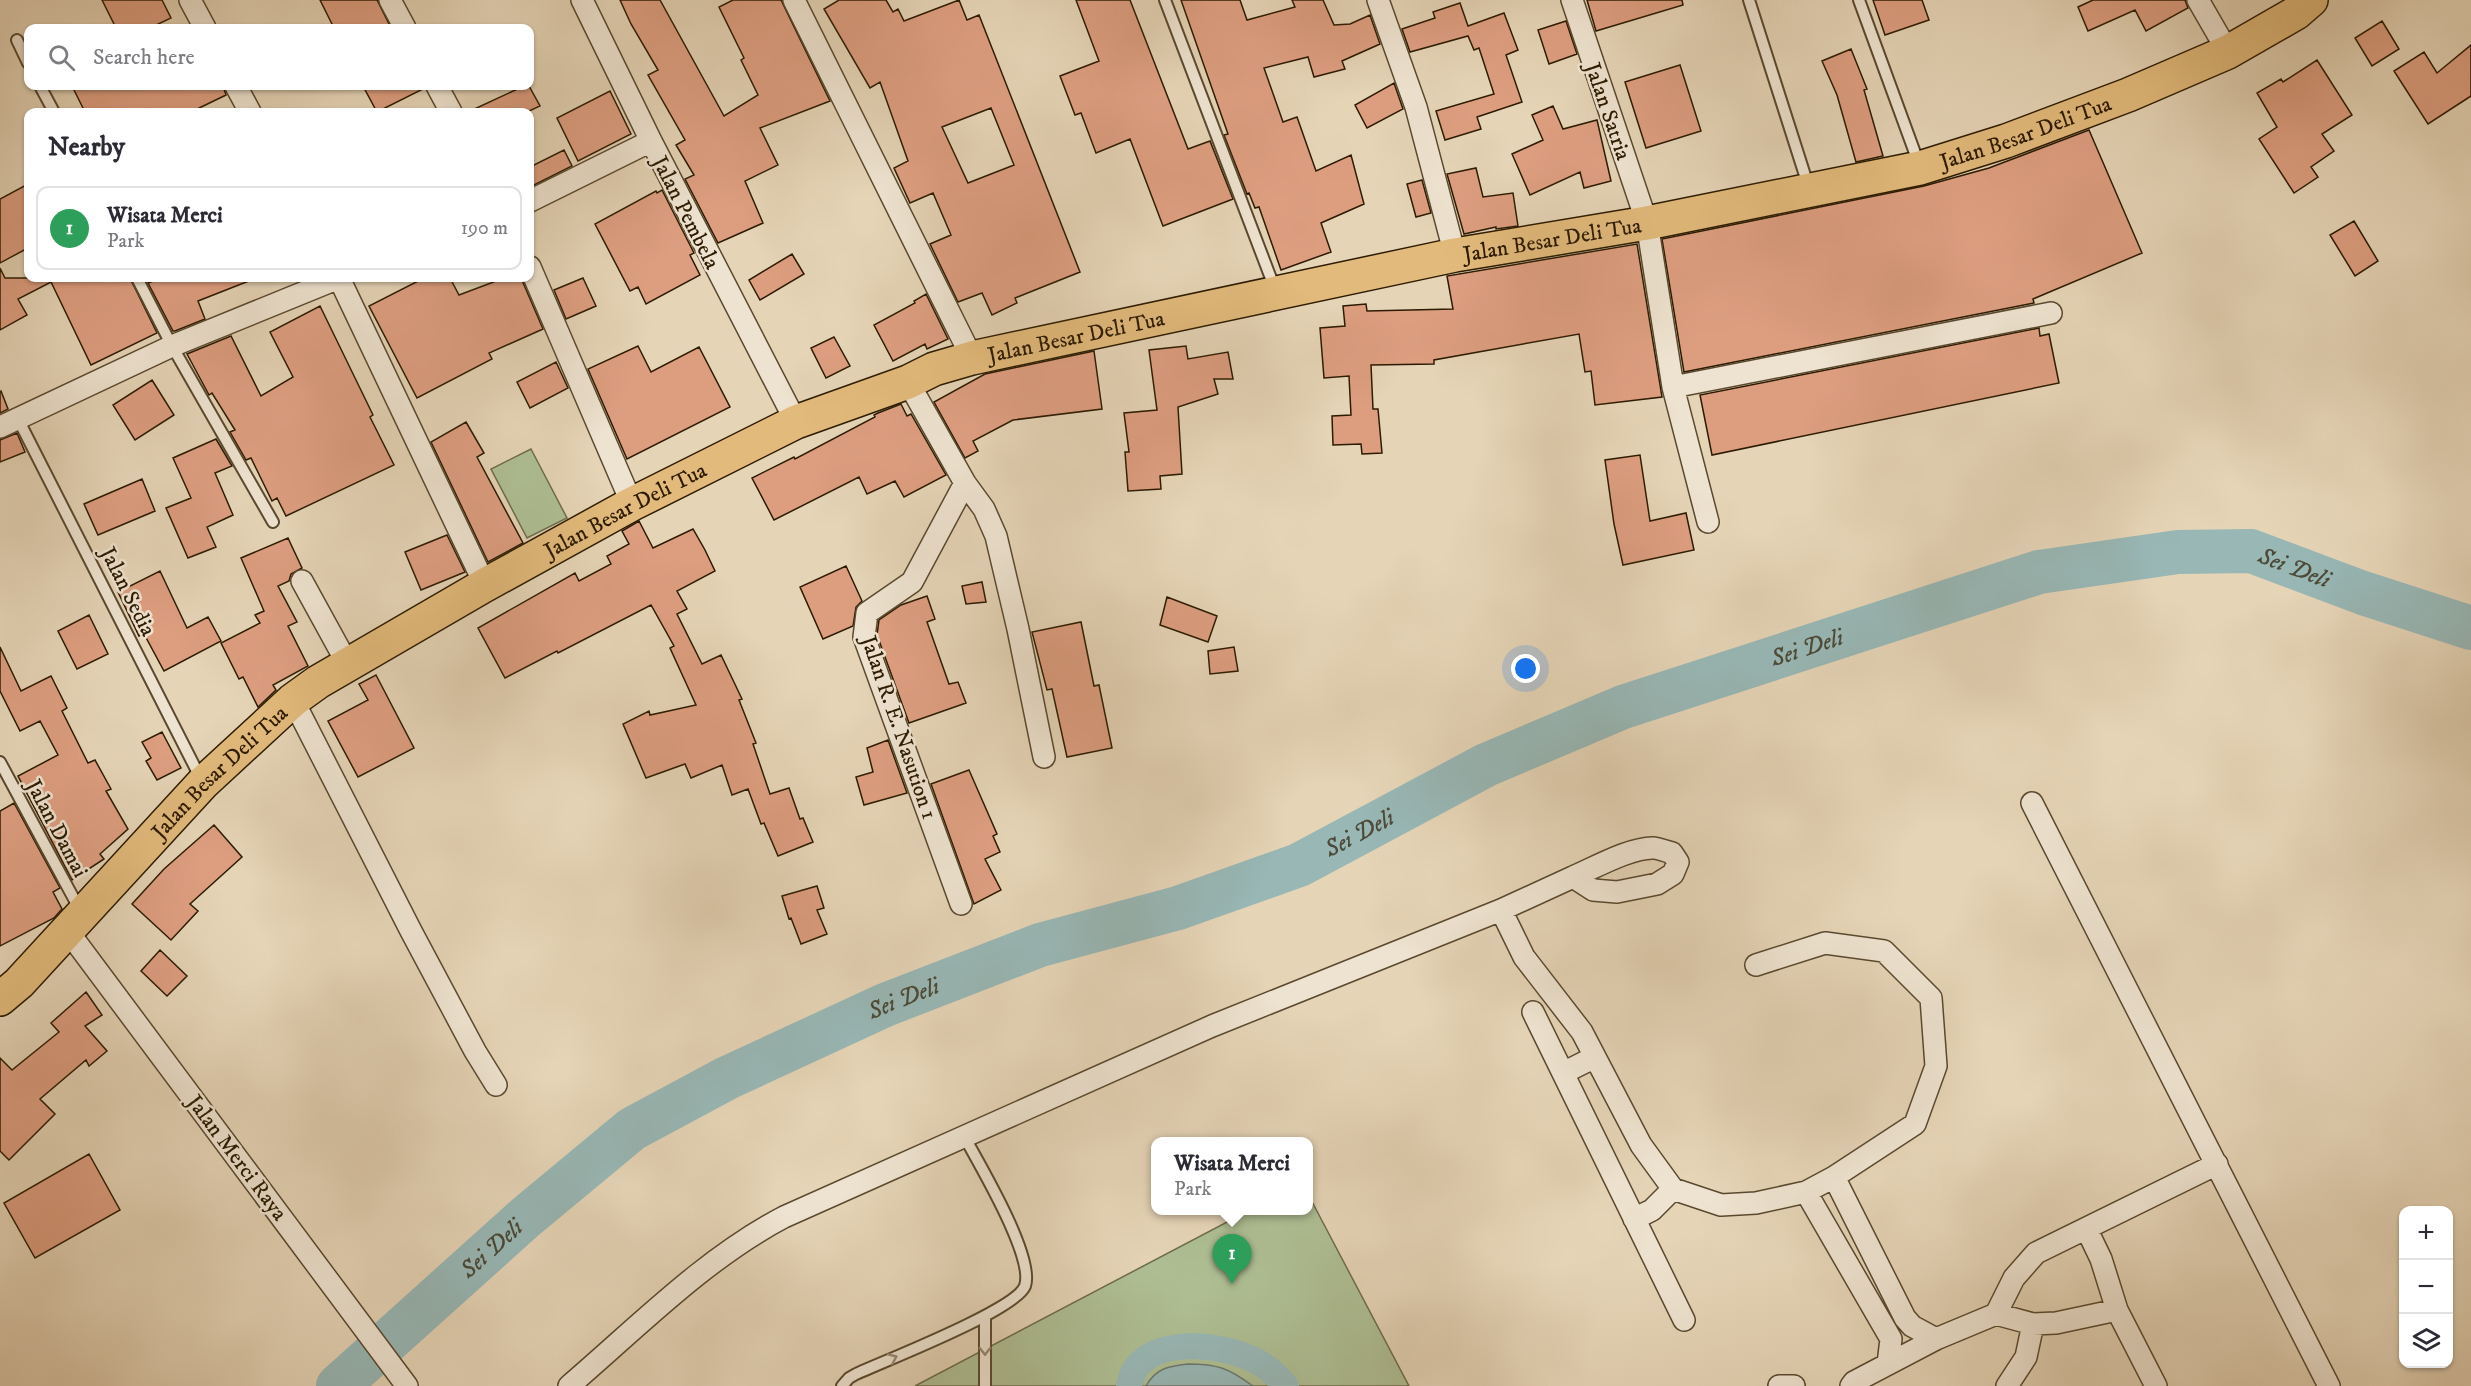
<!DOCTYPE html>
<html lang="en">
<head>
<meta charset="utf-8">
<style>
	:root { --surface:#fff; --page:#f7f7f7; --text:#2b2b33; --muted:#7c7c81; --line:#e1e1e2; --accent:#d93025 }
	body { margin:0; font-family:"IM FELL DW Pica",serif; background:var(--page); color:var(--text) }
	.controls { position:absolute; right:18px; bottom:18px; display:grid; overflow:hidden; border-radius:12px; box-shadow:0 2px 4px #0004 }
	.controls button { width:54px; height:54px; display:grid; place-items:center; padding:0; border:0; border-bottom:2px solid var(--line); background:var(--surface); color:var(--text); font:30px sans-serif }
	.you { position:absolute; left:1526px; top:669px; width:21px; height:21px; margin:-15px; border:4px solid #fff; border-radius:50%; background:#1a73e8; box-shadow:0 0 0 9px #1a73e833 }
	.badge { display:grid; place-items:center; width:39px; height:39px; border-radius:50%; background:var(--accent); color:#fff; font-size:20px; font-weight:700 }
	.pin { position:absolute; translate:-50% -50px; filter:drop-shadow(0 2px 3px #0008) }
	.pin::after { content:''; position:absolute; top:32px; width:21px; height:18px; background:inherit; clip-path:polygon(0 0,100% 0,50% 100%) }
	.popup { position:absolute; left:1151px; top:1137px; width:162px; height:78px; box-sizing:border-box; display:grid; place-content:center; border-radius:12px; background:var(--surface); filter:drop-shadow(0 2px 4px #0005); font-size:20px; white-space:nowrap; color:var(--muted) }
	.popup b { font-size:22px; color:var(--text) }
	.popup::after { content:''; position:absolute; left:50%; top:100%; margin-left:-12px; border:12px solid transparent; border-top-color:var(--surface) }
	.list { margin:0; padding:0; list-style:none }
	h2 { display:flex; justify-content:space-between; align-items:center; height:78px; margin:0; padding:0 24px; font-size:26px }
	h2 small { font-size:20px; font-weight:400; color:var(--muted) }
	.list li { display:grid; grid-template-columns:39px 1fr auto; gap:18px; align-items:center; box-sizing:border-box; height:84px; margin:0 12px 12px; padding:0 12px; border:2px solid var(--line); border-radius:12px }
	.list b { display:block; font-size:22px; white-space:nowrap }
	.list p { margin:0; font-size:20px; white-space:nowrap; color:var(--muted) }
	.list em { font-size:20px; font-style:normal; color:var(--muted) }
	.icon { flex:none; width:33px; height:33px; fill:none; stroke:currentColor; stroke-width:2; stroke-linecap:round; stroke-linejoin:round }
	.map { position:relative; flex:none; width:2471px; height:1386px; overflow:hidden }
	.search { position:absolute; background:var(--surface); box-shadow:0 2px 4px #0004; left:24px; top:24px; width:510px; height:66px; display:flex; align-items:center; gap:15px; box-sizing:border-box; padding:0 21px; border-radius:12px; color:var(--muted); font-size:22px }
	.panel { position:absolute; background:var(--surface); box-shadow:0 2px 4px #0004; left:24px; top:108px; width:510px; height:174px; border-radius:12px }
	.map>svg:first-child { display:block }
</style>
</head>
<body>
<div class="map">
<svg width="2471" height="1386" viewBox="0 0 2471 1386">
	<rect width="100%" height="100%" fill="#e5d4b6"/>
	<filter id="stains"><feTurbulence type="fractalNoise" baseFrequency=".00333" numOctaves="4"/><feColorMatrix values="0 0 0 0 .2 0 0 0 0 .09 0 0 0 0 .02 0 0 0 .5 -.17"/></filter>
	<radialGradient id="worn" r=".72"><stop offset=".6" stop-color="#630" stop-opacity="0"/><stop offset="1" stop-color="#630" stop-opacity=".3"/></radialGradient>
	<path fill="#aebe93" stroke="#6d6c4a" stroke-width="1.5" d="M 531,449 L 567,518 L 527,538 L 491,469 Z
		M 1309,1196 L 1409,1386 L 915,1386 L 1248,1211 L 1308,1210 Z"/>
	<path fill="#98b7b5" stroke="#6d796d" stroke-width="1.5" d="M 1188,1364 C 1218,1364 1228,1368 1253,1386 L 1146,1386 C 1156,1368 1169,1366 1188,1364 Z"/>
	<g fill="none" stroke-linecap="round" stroke-linejoin="round">
		<path stroke="#98b7b5" stroke-width="26" d="M 1129,1386 C 1137,1333 1223,1342 1258,1362 C 1269,1368 1278,1377 1286,1386"/>
		<path stroke="#98b7b5" stroke-width="44" id="s1" d="M 338,1386 L 526,1217 L 632,1129 L 727,1078 L 885,1005 L 1040,945 L 1178,908 L 1299,865 L 1486,765 L 1623,707 L 2039,572 L 2178,552 L 2251,551 L 2363,593 L 2471,628"/>
	</g>
	<path fill="#dd9e80" stroke="#2c1b02" stroke-width="1.5" fill-rule="evenodd" d="M 102,0 L 162,0 L 171,18 L 150,28 L 116,28 Z
		M 320,0 L 377,0 L 391,28 L 334,28 Z
		M 620,0 L 660,0 L 724,116 L 758,95 L 741,60 L 744,58 L 719,7 L 733,0 L 781,0 L 830,101 L 760,128 L 778,165 L 745,181 L 763,223 L 718,243 L 685,179 L 694,175 L 676,145 L 685,140 L 648,75 L 658,70 L 631,24 Z
		M 839,0 L 886,0 L 893,12 L 898,9 L 904,21 L 959,0 L 967,20 L 979,15 L 1080,272 L 1015,298 L 1017,303 L 992,315 L 982,293 L 958,302 L 930,244 L 951,235 L 933,193 L 910,203 L 894,168 L 908,161 L 880,82 L 870,88 L 824,9 ZM 991,108 L 1014,165 L 968,183 L 942,127 Z
		M 1076,0 L 1130,0 L 1188,149 L 1210,141 L 1233,199 L 1163,226 L 1130,139 L 1096,153 L 1081,113 L 1075,115 L 1060,76 L 1099,61 Z
		M 1181,0 L 1240,0 L 1247,20 L 1295,7 L 1292,0 L 1323,0 L 1334,25 L 1350,24 L 1370,15 L 1380,44 L 1342,61 L 1345,69 L 1314,77 L 1308,57 L 1264,68 L 1283,122 L 1297,117 L 1316,171 L 1351,155 L 1364,204 L 1321,223 L 1331,252 L 1281,270 L 1259,207 L 1255,208 L 1249,193 L 1247,194 L 1224,135 L 1228,134 Z
		M 1587,0 L 1682,0 L 1683,5 L 1596,31 Z
		M 1873,0 L 1922,0 L 1929,20 L 1885,35 Z
		M 2093,0 L 2185,0 L 2188,8 L 2146,31 L 2135,10 L 2088,31 L 2078,7 Z
		M 1460,3 L 1468,26 L 1504,13 L 1518,50 L 1506,55 L 1522,102 L 1477,117 L 1481,129 L 1445,140 L 1436,111 L 1494,94 L 1479,48 L 1474,50 L 1468,36 L 1410,52 L 1402,29 L 1435,18 L 1433,12 Z
		M 1566,21 L 1577,54 L 1549,64 L 1538,30 Z
		M 2382,21 L 2399,49 L 2372,66 L 2355,38 Z
		M 2471,45 L 2471,96 L 2428,124 L 2394,71 L 2424,52 L 2437,73 Z
		M 1851,49 L 1867,89 L 1864,90 L 1883,156 L 1856,162 L 1837,95 L 1822,61 Z
		M 2317,60 L 2352,115 L 2322,134 L 2334,151 L 2311,167 L 2318,177 L 2294,193 L 2259,139 L 2277,127 L 2257,93 L 2281,79 L 2283,82 Z
		M 1680,65 L 1701,131 L 1646,148 L 1625,82 Z
		M 1394,83 L 1403,109 L 1367,128 L 1355,105 Z
		M 72,86 L 223,86 L 226,95 L 191,112 L 85,112 Z
		M 363,86 L 424,86 L 425,88 L 377,112 Z
		M 524,86 L 529,86 L 540,106 L 527,112 L 468,112 Z
		M 610,91 L 631,134 L 578,161 L 557,118 Z
		M 1553,106 L 1563,129 L 1597,120 L 1611,181 L 1584,188 L 1580,172 L 1530,195 L 1512,154 L 1543,140 L 1532,115 Z
		M 2089,130 L 2142,253 L 2033,299 L 2034,303 L 1684,372 L 1662,239 L 1924,186 L 1989,168 Z
		M 564,150 L 572,166 L 530,187 L 530,167 Z
		M 1476,168 L 1483,197 L 1513,193 L 1518,226 L 1496,229 L 1496,227 L 1464,234 L 1447,174 Z
		M 1422,180 L 1431,213 L 1416,217 L 1407,184 Z
		M 28,184 L 28,248 L 0,263 L 0,199 Z
		M 662,190 L 694,253 L 690,255 L 700,275 L 646,304 L 638,287 L 630,291 L 595,224 L 656,191 L 657,193 Z
		M 2354,221 L 2378,261 L 2355,276 L 2330,235 Z
		M 1637,244 L 1662,397 L 1595,405 L 1591,371 L 1585,372 L 1579,334 L 1434,360 L 1434,364 L 1371,365 L 1373,409 L 1378,409 L 1382,453 L 1362,454 L 1361,444 L 1333,445 L 1332,416 L 1351,415 L 1349,376 L 1324,378 L 1320,328 L 1345,326 L 1343,306 L 1366,304 L 1367,311 L 1453,309 L 1447,276 Z
		M 792,254 L 804,274 L 760,300 L 749,280 Z
		M 0,268 L 5,278 L 130,278 L 157,333 L 91,365 L 51,282 L 18,299 L 27,315 L 0,330 Z
		M 161,278 L 254,278 L 254,279 L 198,301 L 205,319 L 175,331 L 173,331 L 148,283 Z
		M 424,278 L 450,278 L 459,295 L 504,278 L 521,278 L 543,329 L 489,353 L 492,359 L 417,398 L 369,306 Z
		M 583,278 L 596,306 L 566,319 L 554,290 Z
		M 926,294 L 948,339 L 927,349 L 925,344 L 893,361 L 874,325 L 915,303 L 914,301 Z
		M 320,306 L 373,415 L 370,417 L 394,465 L 286,516 L 277,498 L 272,501 L 251,458 L 246,460 L 230,432 L 235,430 L 212,393 L 209,395 L 187,354 L 231,336 L 261,396 L 293,377 L 270,332 Z
		M 2039,328 L 2040,336 L 2049,334 L 2059,383 L 1712,455 L 1700,395 Z
		M 834,337 L 850,366 L 826,378 L 811,348 Z
		M 638,346 L 651,372 L 699,347 L 730,407 L 627,459 L 588,369 Z
		M 1186,346 L 1188,359 L 1228,352 L 1233,379 L 1214,379 L 1218,394 L 1178,407 L 1182,474 L 1160,476 L 1161,489 L 1128,491 L 1125,452 L 1129,452 L 1124,413 L 1157,410 L 1149,350 Z
		M 1094,351 L 1102,409 L 1013,420 L 973,441 L 978,451 L 965,458 L 934,402 L 985,374 Z
		M 556,362 L 568,388 L 530,408 L 517,382 Z
		M 152,380 L 174,415 L 135,440 L 113,405 Z
		M 1,391 L 8,409 L 0,413 L 0,392 Z
		M 901,404 L 907,416 L 911,414 L 946,475 L 904,497 L 895,481 L 867,494 L 859,477 L 774,520 L 752,478 L 794,457 L 795,459 L 875,417 L 874,415 L 878,413 Z
		M 466,422 L 484,453 L 477,457 L 523,543 L 488,562 L 431,442 Z
		M 17,433 L 25,452 L 0,462 L 0,440 Z
		M 216,439 L 232,466 L 215,473 L 233,515 L 207,527 L 216,547 L 188,558 L 166,508 L 191,498 L 173,458 Z
		M 1640,455 L 1650,521 L 1686,513 L 1694,550 L 1623,565 L 1614,524 L 1605,460 Z
		M 142,479 L 155,511 L 98,535 L 84,504 Z
		M 639,521 L 653,548 L 693,529 L 705,550 L 715,571 L 677,591 L 687,609 L 677,614 L 702,664 L 721,655 L 742,699 L 739,700 L 756,743 L 753,744 L 770,794 L 789,788 L 800,819 L 803,818 L 813,842 L 778,856 L 764,823 L 761,824 L 748,789 L 732,795 L 722,765 L 691,778 L 685,764 L 646,778 L 623,724 L 649,711 L 650,715 L 696,705 L 670,648 L 674,646 L 651,605 L 558,653 L 557,651 L 505,678 L 478,628 L 575,573 L 579,581 L 611,564 L 607,556 L 629,544 L 622,531 Z
		M 447,535 L 465,572 L 421,590 L 405,552 Z
		M 288,538 L 302,568 L 291,574 L 289,581 L 278,586 L 297,622 L 288,626 L 308,666 L 273,685 L 276,690 L 258,707 L 243,677 L 239,679 L 221,643 L 260,623 L 255,615 L 264,611 L 241,558 Z
		M 846,566 L 862,601 L 856,607 L 853,626 L 823,639 L 800,587 Z
		M 160,571 L 187,628 L 208,617 L 221,641 L 164,671 L 144,634 L 139,636 L 118,592 Z
		M 982,582 L 986,602 L 966,604 L 962,586 Z
		M 927,596 L 935,619 L 927,622 L 949,684 L 958,682 L 966,703 L 909,723 L 877,635 L 879,620 L 901,605 Z
		M 1167,597 L 1217,616 L 1208,642 L 1160,625 Z
		M 89,615 L 108,654 L 77,669 L 58,631 Z
		M 1081,622 L 1094,686 L 1099,685 L 1112,748 L 1067,757 L 1052,689 L 1047,690 L 1032,632 Z
		M 0,647 L 21,691 L 51,676 L 67,708 L 62,711 L 88,763 L 95,760 L 111,789 L 106,791 L 128,829 L 100,854 L 104,859 L 72,880 L 18,776 L 58,755 L 40,721 L 20,731 L 0,691 Z
		M 1234,647 L 1238,671 L 1210,674 L 1208,651 Z
		M 376,675 L 414,748 L 358,777 L 328,721 L 368,700 L 359,684 Z
		M 162,732 L 181,768 L 157,780 L 146,761 L 151,758 L 142,742 Z
		M 888,740 L 907,793 L 864,805 L 856,777 L 873,772 L 867,748 Z
		M 969,770 L 997,834 L 993,836 L 1000,852 L 985,859 L 1001,890 L 974,904 L 931,784 Z
		M 14,803 L 60,888 L 53,892 L 62,909 L 54,918 L 0,946 L 0,811 Z
		M 214,825 L 242,857 L 190,904 L 198,911 L 171,940 L 132,904 L 164,869 Z
		M 817,886 L 824,908 L 817,910 L 827,934 L 801,944 L 791,918 L 789,919 L 782,896 Z
		M 160,950 L 187,976 L 167,996 L 141,971 Z
		M 86,992 L 102,1015 L 85,1026 L 107,1051 L 89,1066 L 86,1060 L 40,1099 L 55,1114 L 9,1160 L 0,1151 L 0,1058 L 12,1070 L 59,1032 L 51,1023 Z
		M 89,1154 L 120,1210 L 35,1258 L 4,1203 Z"/>
	<g fill="none" stroke-linecap="round" stroke-linejoin="round">
		<g stroke="#5a492f" stroke-width="14">
			<path id="lane" d="M 1165,0 L 1275,289
				M 1749,0 L 1809,188
				M 1859,0 L 1919,164
				M 17,40 L 28,63
				M 40,86 L 54,112
				M 137,278 L 172,346 L 273,522
				M 18,419 L 201,779
				M 0,762 L 80,910
				M 985,1316 L 985,1386
				M 842,1386 L 849,1378 L 856,1374 C 884,1361 1016,1310 1025,1286 C 1035,1257 979,1164 964,1136"/>
		</g>
		<g stroke="#5a492f" stroke-width="24">
			<path id="street" d="M 190,0 L 205,28
				M 390,0 L 405,28
				M 582,0 L 651,141 L 796,422
				M 794,0 L 972,358
				M 1378,0 L 1416,107 L 1455,255
				M 1572,0 L 1647,223 L 1673,387 L 1708,522
				M 2198,0 L 2228,52
				M 236,86 L 250,112
				M 437,86 L 451,112
				M 530,201 L 651,141
				M 530,267 L 632,504
				M 339,278 L 485,585
				M 908,382 L 965,483 L 984,509 L 996,536 L 1018,629 L 1044,757
				M 1673,387 L 2051,313
				M 0,427 L 172,346 L 339,278
				M 302,581 L 347,663
				M 293,700 L 411,931 L 475,1051 L 496,1085
				M 2032,803 L 2329,1386
				M 961,904 L 864,637 L 867,613 L 912,582 L 965,483
				M 1501,910 L 1524,957 L 1582,1032 L 1641,1145 L 1673,1189 L 1721,1205 L 1756,1203 L 1806,1192 L 1834,1177 L 1915,1124 L 1936,1066 L 1931,998 L 1884,951 L 1825,943 L 1756,965
				M 67,930 L 407,1386
				M 1533,1012 L 1684,1320
				M 1563,1073 L 1595,1057
				M 1834,1177 L 1905,1318 L 1912,1326 L 1936,1339
				M 1806,1192 L 1891,1339 L 1888,1364
				M 1634,1219 L 1652,1210 L 1673,1189
				M 2087,1230 L 2101,1259 L 2117,1310 L 2156,1386
				M 1996,1314 L 2014,1278 L 2036,1253 L 2217,1164
				M 569,1386 C 638,1327 704,1259 784,1217 L 1212,1026 L 1501,910 L 1573,877 C 1594,868 1631,847 1654,848 C 1660,849 1666,851 1672,853 L 1678,862 L 1673,874 L 1657,884 L 1617,892 L 1593,890 L 1573,877
				M 1779,1386 L 1794,1386
				M 1851,1386 L 1854,1382 L 1936,1339 L 1996,1314 L 2033,1324 L 2056,1323 L 2117,1310
				M 2007,1386 L 2026,1357 L 2033,1324"/>
		</g>
		<g stroke="#2c1b02" stroke-width="36">
			<g id="primary">
				<path id="s2" d="M 0,999 L 19,983 L 203,783 L 293,700 L 318,682 L 485,585 L 632,504 L 796,422 L 908,382 L 934,369 L 972,358 L 1455,255 L 1647,223 L 1920,168 L 2006,141 L 2128,95 L 2228,52 L 2296,13 L 2311,0"/>
			</g>
		</g>
		<use href="#lane" stroke="#eee3d0" stroke-width="10"/>
		<use href="#street" stroke="#eee3d0" stroke-width="21"/>
		<use href="#primary" stroke="#e2ba7b" stroke-width="33"/>
	</g>
	<defs><path id="oneway-chevron" d="M-2-3.5L2.5 0L-2 3.5" fill="none" stroke-width="1.6" stroke-linecap="round" stroke-linejoin="round" transform="scale(1.5)"/></defs>
	<g stroke="#978973">
		<use href="#oneway-chevron" transform="translate(985 1351) rotate(90)"/>
		<use href="#oneway-chevron" transform="translate(893 1358) rotate(-24)"/>
	</g>
	<g text-anchor="middle" stroke-width="5" stroke-linejoin="round" paint-order="stroke">
		<g font-size="22" fill="#2c1b02" stroke="#eee3d0">
			<text transform="translate(1609 111) rotate(71)" y="8">Jalan Satria</text>
			<text dy="8" stroke="none"><textPath href="#s2" startOffset="2260">Jalan Besar Deli Tua</textPath></text>
			<text transform="translate(687 212) rotate(63)" y="8">Jalan Pembela</text>
			<text dy="8" stroke="none"><textPath href="#s2" startOffset="1774">Jalan Besar Deli Tua</textPath></text>
			<text dy="8" stroke="none"><textPath href="#s2" startOffset="1288">Jalan Besar Deli Tua</textPath></text>
			<text dy="8" stroke="none"><textPath href="#s2" startOffset="802">Jalan Besar Deli Tua</textPath></text>
			<text transform="translate(129 591) rotate(63)" y="8">Jalan Sedia</text>
			<text transform="translate(900 727) rotate(71)" y="8">Jalan R. E. Nasution 1</text>
			<text dy="8" stroke="none"><textPath href="#s2" startOffset="316">Jalan Besar Deli Tua</textPath></text>
			<text transform="translate(58 828) rotate(62)" y="8">Jalan Damai</text>
			<text transform="translate(238 1157) rotate(53)" y="8">Jalan Merci Raya</text>
		</g>
		<g font-size="24" font-style="italic" fill="#4c4a38" stroke="#eee3d0">
			<text dy="8" stroke="none"><textPath href="#s1" startOffset="2168">Sei Deli</textPath></text>
			<text dy="8" stroke="none"><textPath href="#s1" startOffset="1664">Sei Deli</textPath></text>
			<text dy="8" stroke="none"><textPath href="#s1" startOffset="1178">Sei Deli</textPath></text>
			<text dy="8" stroke="none"><textPath href="#s1" startOffset="692">Sei Deli</textPath></text>
			<text dy="8" stroke="none"><textPath href="#s1" startOffset="206">Sei Deli</textPath></text>
		</g>
	</g>
	<rect width="100%" height="100%" filter="url(#stains)"/>
	<rect width="100%" height="100%" fill="url(#worn)"/>
</svg>
<div class="controls">
<button>+</button>
<button>−</button>
<button><svg class="icon" aria-label="layers" viewBox="0 0 24 24"><path d="M12 4l9 5-9 5-9-5zM3 14l9 5 9-5"/></svg></button>
</div>
<div class="you"></div>
<div class="pin badge" style="left:1232px;top:1284px;background:#2e9e5b">1</div>
<div class="popup"><b>Wisata Merci</b>Park</div>
<div class="search"><svg class="icon" aria-label="search" viewBox="0 0 24 24"><circle cx="10" cy="10" r="6"/><path d="M15 15l6 6"/></svg>Search here</div>
<section class="panel">
<h2>Nearby<small></small></h2>
<ul class="list">
<li><span class="badge" style="background:#2e9e5b">1</span><div><b>Wisata Merci</b><p>Park</p></div><em>190 m</em></li>
</ul>
</section>
</div>
</body>
</html>
